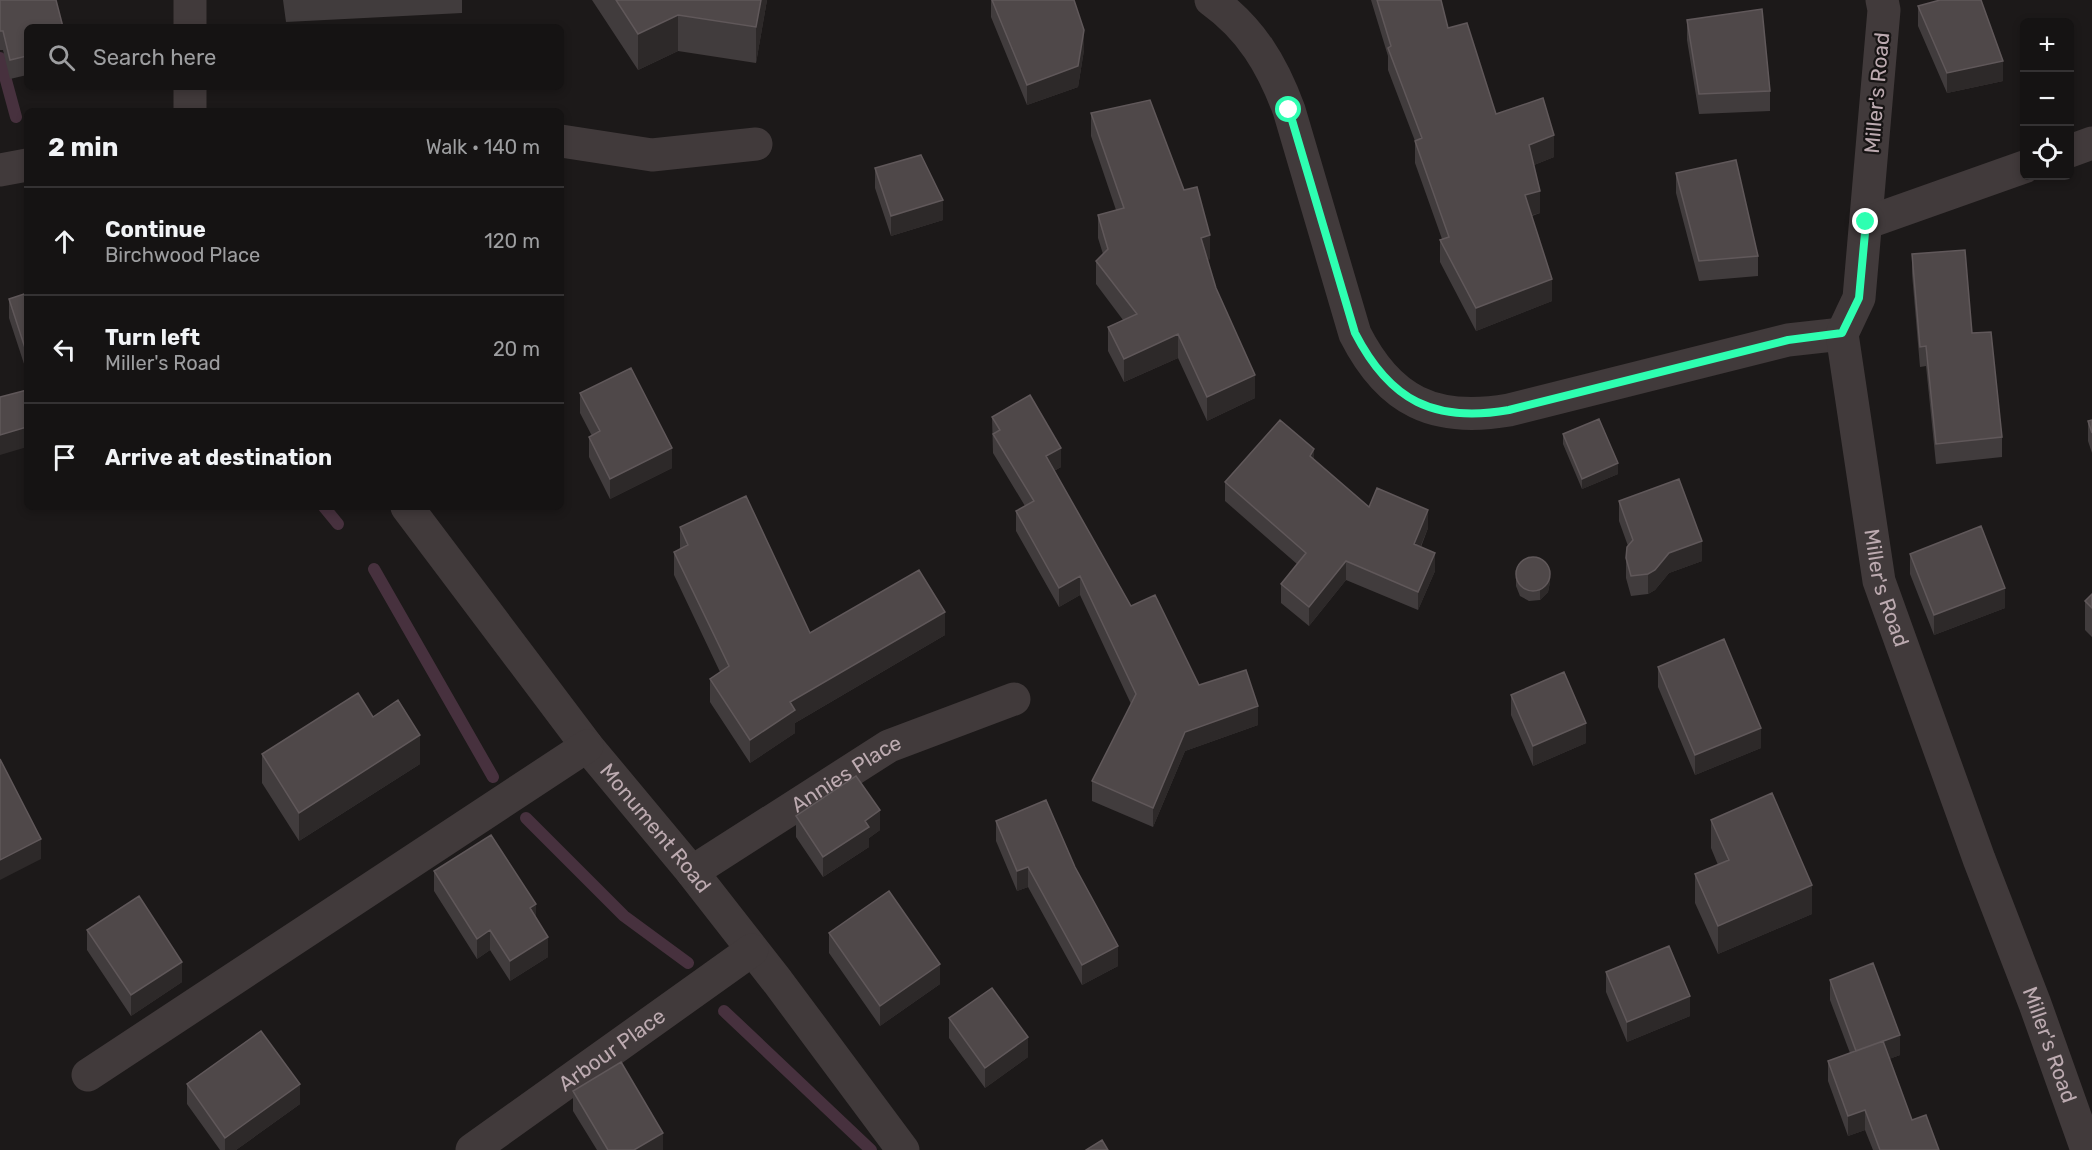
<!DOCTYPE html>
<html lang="en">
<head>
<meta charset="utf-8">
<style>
	:root { --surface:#151313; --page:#1e1c1c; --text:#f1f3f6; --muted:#9d9ea0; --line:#343233 }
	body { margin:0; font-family:Rubik,sans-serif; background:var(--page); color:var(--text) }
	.controls { position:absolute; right:18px; top:18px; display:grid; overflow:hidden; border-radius:9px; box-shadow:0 3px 9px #0003 }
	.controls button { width:54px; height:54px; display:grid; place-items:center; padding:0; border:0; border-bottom:2px solid var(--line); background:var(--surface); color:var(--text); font:30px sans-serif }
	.stop { position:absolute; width:18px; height:18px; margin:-14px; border:4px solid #2effb1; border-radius:50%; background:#fff }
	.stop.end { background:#2effb1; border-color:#fff; box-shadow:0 2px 6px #0008 }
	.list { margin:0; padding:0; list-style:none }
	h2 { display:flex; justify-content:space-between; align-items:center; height:78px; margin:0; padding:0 24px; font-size:26px }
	h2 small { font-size:20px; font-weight:400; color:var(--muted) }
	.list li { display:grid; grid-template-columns:39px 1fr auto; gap:18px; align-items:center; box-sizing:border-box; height:108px; padding:0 24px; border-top:2px solid var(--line) }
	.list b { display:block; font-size:22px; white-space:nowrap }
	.list p { margin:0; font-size:20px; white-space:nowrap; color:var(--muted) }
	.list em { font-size:20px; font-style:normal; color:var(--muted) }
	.icon { flex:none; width:33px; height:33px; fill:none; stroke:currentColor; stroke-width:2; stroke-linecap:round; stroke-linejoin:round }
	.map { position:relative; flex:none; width:2092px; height:1150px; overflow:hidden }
	.search { position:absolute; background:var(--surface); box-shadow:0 3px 9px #0003; left:24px; top:24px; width:540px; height:66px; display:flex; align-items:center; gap:15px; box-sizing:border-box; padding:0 21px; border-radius:9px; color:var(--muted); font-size:22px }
	.panel { position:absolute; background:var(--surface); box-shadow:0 3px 9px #0003; left:24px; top:108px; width:540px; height:402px; border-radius:9px }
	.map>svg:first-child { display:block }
</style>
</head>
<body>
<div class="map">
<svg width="2092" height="1150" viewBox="0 0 2092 1150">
	<rect width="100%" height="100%" fill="#1c1919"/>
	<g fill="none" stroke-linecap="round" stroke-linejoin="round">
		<path stroke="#47313e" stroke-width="12" d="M 0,58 L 16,117
			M 324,507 L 338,524
			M 374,569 L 493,777
			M 526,818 L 624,916 L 688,963
			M 724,1011 L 871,1150"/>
		<g stroke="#413a3b" stroke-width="33">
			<path d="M 190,0 L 190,27"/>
			<path d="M 1211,0 C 1251,29 1272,64 1289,110 L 1355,334 C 1389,401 1434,423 1509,410 L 1788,340 L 1842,334"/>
			<path id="s1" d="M 1882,0 L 1884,10 L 1859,298 L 1842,334 L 1879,581 L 1979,859 L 2035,1004 L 2087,1150"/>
			<path d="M 190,87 L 190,111"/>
			<path d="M 561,141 L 652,155 L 756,144"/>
			<path d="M 2070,151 L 2092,143"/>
			<path d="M 0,170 L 27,165"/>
			<path d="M 1866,223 L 2024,167"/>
			<path id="s2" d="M 407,507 L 587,746 L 692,872 L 778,982 L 903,1150"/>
			<path id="s3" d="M 692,872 L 889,746 L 1014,699"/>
			<path d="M 88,1075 L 587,746"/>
			<path id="s4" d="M 472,1150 L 752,950"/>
		</g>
	</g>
	<path fill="#413c3d" d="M 0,0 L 27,27 L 27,75 L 10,79 L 3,50 L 0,50 Z
		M 283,0 L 462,0 L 462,13 L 286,22 Z
		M 592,0 L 767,0 L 756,63 L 678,51 L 638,70 Z
		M 991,0 L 1074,0 L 1084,50 L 1078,87 L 1027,105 L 991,17 Z
		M 1371,0 L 1441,0 L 1448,28 L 1496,114 L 1554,157 L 1534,165 L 1540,213 L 1532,216 L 1552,301 L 1476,331 L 1440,262 L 1440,240 L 1442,239 L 1415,163 L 1415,141 L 1388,70 L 1388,56 Z
		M 1918,6 L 2003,81 L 1947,93 L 1918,26 Z
		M 1687,20 L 1770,91 L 1770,111 L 1699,114 L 1687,40 Z
		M 1091,113 L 1210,259 L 1207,260 L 1216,288 L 1255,398 L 1207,421 L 1178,358 L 1124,382 L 1108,351 L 1108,327 L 1123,320 L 1096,284 L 1096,261 L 1103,254 L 1098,238 L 1098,215 L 1116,210 L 1091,136 Z
		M 875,168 L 943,220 L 891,236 L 875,188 Z
		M 1676,173 L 1758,256 L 1758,276 L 1699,281 L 1676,193 Z
		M 1912,254 L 1972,333 L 2002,437 L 2002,457 L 1936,464 L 1926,366 L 1920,367 L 1912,274 Z
		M 27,293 L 27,373 L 9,318 L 9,299 Z
		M 580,393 L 672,468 L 610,499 L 589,457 L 589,437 L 592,436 L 580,413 Z
		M 992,417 L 1061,467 L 1054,471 L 1131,606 L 1199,685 L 1258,725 L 1185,751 L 1153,827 L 1092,801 L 1092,781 L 1131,704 L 1080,595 L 1059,607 L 1016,531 L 1016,511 L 1025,506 L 993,453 Z
		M 2092,420 L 2092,453 L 2088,441 L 2088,421 Z
		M 1563,434 L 1618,474 L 1582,489 L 1563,444 Z
		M 1314,460 L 1369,507 L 1428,528 L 1421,547 L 1435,571 L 1418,610 L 1346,580 L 1309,626 L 1281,603 L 1281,584 L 1297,564 L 1225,501 L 1225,482 Z
		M 1619,501 L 1702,561 L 1669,573 L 1655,590 L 1648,594 L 1631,596 L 1626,578 L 1626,558 L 1628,546 L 1619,521 Z
		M 680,527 L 810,633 L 945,635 L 795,723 L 795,733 L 750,763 L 710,702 L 710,679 L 720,672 L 674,575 L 674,552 L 680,549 Z
		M 1910,554 L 2005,608 L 1934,635 L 1910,574 Z
		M 1516,575 L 1550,582 L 1548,592 L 1540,600 L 1529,601 L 1520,596 L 1516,586 Z
		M 2092,594 L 2092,637 L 2085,630 L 2085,601 Z
		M 1658,667 L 1761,748 L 1695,775 L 1658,687 Z
		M 1511,695 L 1586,743 L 1533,766 L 1511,715 Z
		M 373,717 L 420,764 L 299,841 L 262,783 L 262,754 Z
		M 796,816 L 880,830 L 869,838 L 869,847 L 823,877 L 796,837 Z
		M 1711,820 L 1812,914 L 1718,954 L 1695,903 L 1695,874 L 1718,865 L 1711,848 Z
		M 996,821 L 1118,966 L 1082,985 L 1028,887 L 1017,891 L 996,841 Z
		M 434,871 L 536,918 L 548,957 L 510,981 L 490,950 L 477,959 L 434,891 Z
		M 87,930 L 182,982 L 131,1016 L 87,950 Z
		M 829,933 L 940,984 L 880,1026 L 829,953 Z
		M 1606,972 L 1690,1016 L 1627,1042 L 1606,992 Z
		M 1830,980 L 1900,1055 L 1889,1059 L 1912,1120 L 1939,1150 L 1873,1150 L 1865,1130 L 1848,1136 L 1828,1081 L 1828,1061 L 1850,1053 L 1830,1000 Z
		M 949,1018 L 1028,1057 L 985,1088 L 949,1038 Z
		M 187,1084 L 300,1104 L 236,1150 L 220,1150 L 187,1104 Z
		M 573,1091 L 663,1150 L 597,1150 L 573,1111 Z"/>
	<path fill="#2d2929" d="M 761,0 L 767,0 L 756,63 L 756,27 Z
		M 678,15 L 678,51 L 638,70 L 638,34 Z
		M 1084,30 L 1084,50 L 1078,87 L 1027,105 L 1027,85 Z
		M 2003,61 L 2003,81 L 1947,93 L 1947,73 Z
		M 1554,135 L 1554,157 L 1529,167 L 1529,145 Z
		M 1540,191 L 1540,213 L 1525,217 L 1525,195 Z
		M 943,200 L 943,220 L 891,236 L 891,216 Z
		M 1210,235 L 1210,259 L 1201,261 L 1201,238 Z
		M 1552,279 L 1552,301 L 1476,331 L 1476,308 Z
		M 1178,334 L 1178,358 L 1124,382 L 1124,359 Z
		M 1255,375 L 1255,398 L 1207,421 L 1207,397 Z
		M 27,427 L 27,447 L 0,455 L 0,435 Z
		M 672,448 L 672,468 L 610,499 L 610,479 Z
		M 1061,448 L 1061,467 L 1046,475 L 1046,456 Z
		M 1314,449 L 1314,468 L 1310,456 Z
		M 1618,463 L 1618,474 L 1582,489 L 1582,479 Z
		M 1428,510 L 1428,528 L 1414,562 L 1414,544 Z
		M 1702,541 L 1702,561 L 1669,573 L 1655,590 L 1648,594 L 1648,574 L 1669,553 Z
		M 1435,553 L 1435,571 L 1418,610 L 1418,592 Z
		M 1346,561 L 1346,580 L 1309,626 L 1309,607 Z
		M 1550,572 L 1550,582 L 1548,592 L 1540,600 L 1540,589 Z
		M 1080,576 L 1080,595 L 1059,607 L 1059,588 Z
		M 2005,588 L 2005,608 L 1934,635 L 1934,615 Z
		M 945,612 L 945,635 L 795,723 L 795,733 L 750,763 L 750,740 L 790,702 Z
		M 1258,706 L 1258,725 L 1185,751 L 1153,827 L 1153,808 L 1185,732 Z
		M 1586,723 L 1586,743 L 1533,766 L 1533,746 Z
		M 1761,728 L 1761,748 L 1695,775 L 1695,755 Z
		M 420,735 L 420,764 L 299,841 L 299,813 Z
		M 880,810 L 880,830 L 869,838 L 869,847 L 823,877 L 823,857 L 865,821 Z
		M 41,839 L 41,859 L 0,880 L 0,860 Z
		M 1028,867 L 1028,887 L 1017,891 L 1017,871 Z
		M 1812,885 L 1812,914 L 1718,954 L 1718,926 Z
		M 536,904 L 536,924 L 530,908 Z
		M 490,930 L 490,950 L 477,959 L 477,939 Z
		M 548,937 L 548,957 L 510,981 L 510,961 Z
		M 1118,946 L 1118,966 L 1082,985 L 1082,965 Z
		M 182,962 L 182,982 L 131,1016 L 131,995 Z
		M 940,964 L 940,984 L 880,1026 L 880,1006 Z
		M 1690,996 L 1690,1016 L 1627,1042 L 1627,1022 Z
		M 1900,1035 L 1900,1055 L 1856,1071 L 1856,1051 Z
		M 1028,1037 L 1028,1057 L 985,1088 L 985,1068 Z
		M 300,1084 L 300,1104 L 236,1150 L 225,1150 L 225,1138 Z
		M 1865,1110 L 1865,1130 L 1848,1136 L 1848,1116 Z
		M 663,1133 L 663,1150 L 634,1150 Z"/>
	<path fill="#4f4849" stroke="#60585a" stroke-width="1.5" d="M 0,0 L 56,0 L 63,27 L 27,27 L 27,56 L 10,60 L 3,31 L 0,31 Z
		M 616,0 L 761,0 L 756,27 L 678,15 L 638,34 Z
		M 992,0 L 1074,0 L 1084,30 L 1078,66 L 1027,85 Z
		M 1377,0 L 1441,0 L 1448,28 L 1467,23 L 1496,114 L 1543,98 L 1554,135 L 1529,145 L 1540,191 L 1525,195 L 1552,279 L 1476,308 L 1440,240 L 1449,237 L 1415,141 L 1422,138 L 1388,48 L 1391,46 Z
		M 1940,0 L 1981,0 L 2003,61 L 1947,73 L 1918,6 Z
		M 1762,9 L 1770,91 L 1699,94 L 1687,20 Z
		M 1150,100 L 1184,190 L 1197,187 L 1210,235 L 1201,238 L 1216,288 L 1255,375 L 1207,397 L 1178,334 L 1124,359 L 1108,327 L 1137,314 L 1096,261 L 1108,249 L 1098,215 L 1124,208 L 1091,113 Z
		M 921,155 L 943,200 L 891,216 L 875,168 Z
		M 1736,160 L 1758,256 L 1699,261 L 1676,173 Z
		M 1965,250 L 1972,333 L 1991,332 L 2002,437 L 1936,444 L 1926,346 L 1920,347 L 1912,254 Z
		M 27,293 L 27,354 L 9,299 Z
		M 631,368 L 672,448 L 610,479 L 589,437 L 600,431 L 580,393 Z
		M 27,390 L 27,427 L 0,435 L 0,397 Z
		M 1030,395 L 1061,448 L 1046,456 L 1131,606 L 1155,595 L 1199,685 L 1246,670 L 1258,706 L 1185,732 L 1153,808 L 1092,781 L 1136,694 L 1080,576 L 1059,588 L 1016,511 L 1034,501 L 993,434 L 1000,430 L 992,417 Z
		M 1599,419 L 1618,463 L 1582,479 L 1563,434 Z
		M 1280,420 L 1314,449 L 1310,456 L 1369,507 L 1377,488 L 1428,510 L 1414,544 L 1435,553 L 1418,592 L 1346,561 L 1309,607 L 1281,584 L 1306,553 L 1225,482 Z
		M 2092,420 L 2092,433 L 2088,421 Z
		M 1679,479 L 1702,541 L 1669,553 L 1655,570 L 1648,574 L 1631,576 L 1626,558 L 1627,547 L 1633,540 L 1619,501 Z
		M 746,496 L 810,633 L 919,570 L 945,612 L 790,702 L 795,710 L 750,740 L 710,679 L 729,666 L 674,552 L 688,545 L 680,527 Z
		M 1981,526 L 2005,588 L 1934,615 L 1910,554 Z
		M1516 574a17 17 0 1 1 34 0a17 17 0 1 1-34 0Z
		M 2092,594 L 2092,608 L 2085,601 Z
		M 1724,639 L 1761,728 L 1695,755 L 1658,667 Z
		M 1564,672 L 1586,723 L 1533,746 L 1511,695 Z
		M 358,693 L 373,717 L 398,700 L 420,735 L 299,813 L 262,754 Z
		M 0,759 L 41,839 L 0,860 Z
		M 856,776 L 880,810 L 865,821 L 869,827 L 823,857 L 796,816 Z
		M 1772,793 L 1812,885 L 1718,926 L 1695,874 L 1729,860 L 1711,820 Z
		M 1046,800 L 1075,867 L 1118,946 L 1082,965 L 1028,867 L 1017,871 L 996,821 Z
		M 491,835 L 536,904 L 530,908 L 548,937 L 510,961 L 490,930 L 477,939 L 434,871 Z
		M 889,891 L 940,964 L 880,1006 L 829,933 Z
		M 139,896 L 182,962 L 131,995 L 87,930 Z
		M 1669,946 L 1690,996 L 1627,1022 L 1606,972 Z
		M 1873,963 L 1900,1035 L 1856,1051 L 1830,980 Z
		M 992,988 L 1028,1037 L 985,1068 L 949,1018 Z
		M 261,1031 L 300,1084 L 225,1138 L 187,1084 Z
		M 1883,1041 L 1912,1120 L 1926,1115 L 1939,1150 L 1880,1150 L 1865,1110 L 1848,1116 L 1828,1061 Z
		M 621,1062 L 663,1133 L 634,1150 L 608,1150 L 573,1091 Z
		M 1102,1140 L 1108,1150 L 1086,1150 Z"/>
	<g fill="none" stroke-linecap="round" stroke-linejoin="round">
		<path stroke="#2effb1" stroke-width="8" d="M 1289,110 L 1355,333 C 1390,401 1434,423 1509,410 L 1788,340 L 1842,333 L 1859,298 L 1866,222"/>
	</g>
	<g text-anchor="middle" stroke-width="4.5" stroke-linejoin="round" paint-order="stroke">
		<g font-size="21" fill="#bdabb1" stroke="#171414">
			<text transform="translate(1877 93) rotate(-85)" y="7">Miller's Road</text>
			<text dy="7" stroke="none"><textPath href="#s1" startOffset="597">Miller's Road</textPath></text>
			<text dy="7" stroke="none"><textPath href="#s3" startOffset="183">Annies Place</textPath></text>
			<text dy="7" stroke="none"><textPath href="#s2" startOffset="406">Monument Road</textPath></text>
			<text dy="7" stroke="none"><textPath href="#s1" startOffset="1083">Miller's Road</textPath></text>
			<text dy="7" stroke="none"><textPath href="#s4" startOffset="172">Arbour Place</textPath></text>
		</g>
	</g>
</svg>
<div class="controls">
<button>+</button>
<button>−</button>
<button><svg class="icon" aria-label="locate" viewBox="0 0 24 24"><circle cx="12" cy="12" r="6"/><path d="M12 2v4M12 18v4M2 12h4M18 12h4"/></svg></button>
</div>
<div class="stop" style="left:1289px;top:110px"></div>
<div class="stop end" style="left:1866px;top:222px"></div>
<div class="search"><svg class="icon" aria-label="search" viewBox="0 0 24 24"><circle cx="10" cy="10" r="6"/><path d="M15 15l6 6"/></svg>Search here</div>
<section class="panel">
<h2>2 min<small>Walk · 140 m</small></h2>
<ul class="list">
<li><svg class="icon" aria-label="ahead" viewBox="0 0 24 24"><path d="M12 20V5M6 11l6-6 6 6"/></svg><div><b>Continue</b><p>Birchwood Place</p></div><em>120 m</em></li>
<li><svg class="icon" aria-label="left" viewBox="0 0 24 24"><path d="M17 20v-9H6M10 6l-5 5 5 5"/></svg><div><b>Turn left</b><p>Miller's Road</p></div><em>20 m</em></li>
<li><svg class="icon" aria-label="arrive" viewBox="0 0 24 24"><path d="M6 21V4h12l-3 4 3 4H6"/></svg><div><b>Arrive at destination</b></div></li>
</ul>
</section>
</div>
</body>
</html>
